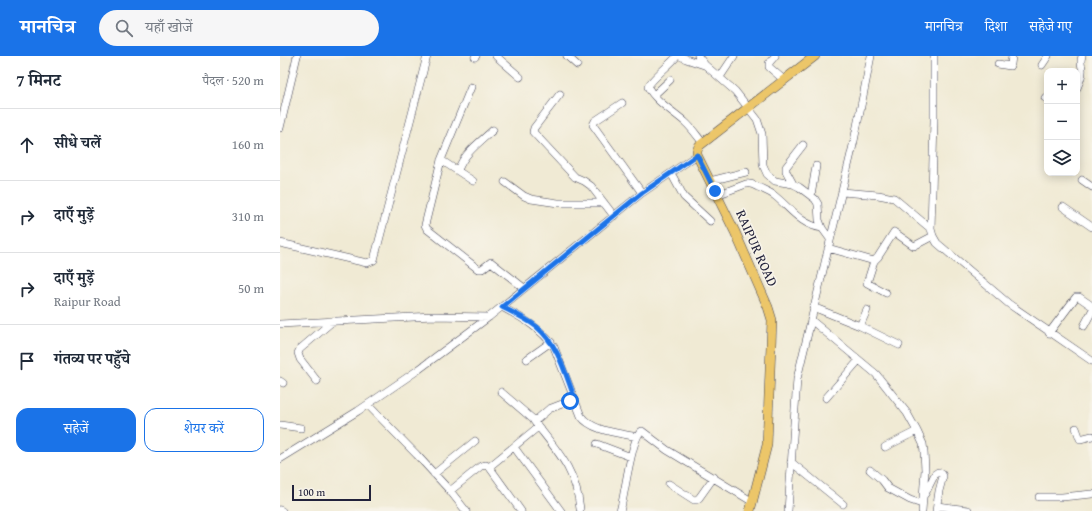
<!DOCTYPE html>
<html lang="hi">
<head>
<meta charset="utf-8">
<style>
	:root { --surface:#fff; --page:#f6f6f7; --text:#1f2937; --muted:#747a83; --line:#e0e1e3; --accent:#1a73e8 }
	body { margin:0; font-family:"Gentium Book Plus","Noto Serif Devanagari",serif; background:var(--page); color:var(--text) }
	.controls { position:absolute; right:12px; top:12px; display:grid; overflow:hidden; border-radius:8px; box-shadow:0 2px 10px #0003 }
	.controls button { width:36px; height:36px; display:grid; place-items:center; padding:0; border:0; border-bottom:1px solid var(--line); background:var(--surface); color:var(--text); font:20px sans-serif }
	.scale { position:absolute; left:12px; bottom:10px; width:79px; box-sizing:border-box; padding-left:4px; border:2px solid #22223b; border-top:0; font-size:11px; line-height:14px; white-space:nowrap; color:#22223b; -webkit-text-stroke:3px #f7f3e8; paint-order:stroke }
	.stop { position:absolute; width:12px; height:12px; margin:-9px; border:3px solid #1a73e8; border-radius:50%; background:#fff }
	.stop.end { background:#1a73e8; border-color:#fff; box-shadow:0 1px 4px #0008 }
	.list { margin:0; padding:0; list-style:none }
	h2 { display:flex; justify-content:space-between; align-items:center; height:52px; margin:0; padding:0 16px; font-size:17px }
	h2 small { font-size:13px; font-weight:400; color:var(--muted) }
	.list li { display:grid; grid-template-columns:26px 1fr auto; gap:12px; align-items:center; box-sizing:border-box; height:72px; padding:0 16px; border-top:1px solid var(--line) }
	.list b { display:block; font-size:15px; white-space:nowrap }
	.list p { margin:0; font-size:13px; white-space:nowrap; color:var(--muted) }
	.list em { font-size:13px; font-style:normal; color:var(--muted) }
	.actions { display:flex; gap:8px; padding:12px 16px }
	.actions a { flex:1; padding:9px 0; border:1px solid var(--accent); border-radius:12px; text-align:center; font-size:14px; color:var(--accent) }
	.actions .main { background:var(--accent); color:#fff }
	.icon { flex:none; width:22px; height:22px; fill:none; stroke:currentColor; stroke-width:2; stroke-linecap:round; stroke-linejoin:round }
	.map { position:relative; flex:none; width:812px; height:455px; overflow:hidden }
	header { display:flex; align-items:center; gap:24px; box-sizing:border-box; height:56px; padding:0 20px; background:var(--accent); color:#fff }
	header strong { font-size:19px }
	nav { display:flex; gap:22px; margin-inline-start:auto; font-size:14px }
	.search { width:280px; height:36px; background:var(--page); display:flex; align-items:center; gap:10px; box-sizing:border-box; padding:0 14px; border-radius:22px; color:var(--muted); font-size:15px }
	main { display:flex }
	aside { flex:1; background:var(--surface) }
	.map>svg:first-child { display:block }
</style>
</head>
<body>
<header>
<strong>मानचित्र</strong>
<div class="search"><svg class="icon" aria-label="search" viewBox="0 0 24 24"><circle cx="10" cy="10" r="6"/><path d="M15 15l6 6"/></svg>यहाँ खोजें</div>
<nav><a>मानचित्र</a><a>दिशा</a><a>सहेजे गए</a></nav>
</header>
<main>
<aside>
<h2>7 मिनट<small>पैदल · 520 m</small></h2>
<ul class="list">
<li><svg class="icon" aria-label="ahead" viewBox="0 0 24 24"><path d="M12 20V5M6 11l6-6 6 6"/></svg><div><b>सीधे चलें</b></div><em>160 m</em></li>
<li><svg class="icon" aria-label="right" viewBox="0 0 24 24"><path d="M7 20v-9h11M14 6l5 5-5 5"/></svg><div><b>दाएँ मुड़ें</b></div><em>310 m</em></li>
<li><svg class="icon" aria-label="right" viewBox="0 0 24 24"><path d="M7 20v-9h11M14 6l5 5-5 5"/></svg><div><b>दाएँ मुड़ें</b><p>Raipur Road</p></div><em>50 m</em></li>
<li><svg class="icon" aria-label="arrive" viewBox="0 0 24 24"><path d="M6 21V4h12l-3 4 3 4H6"/></svg><div><b>गंतव्य पर पहुँचे</b></div></li>
</ul>
<div class="actions"><a class="main">सहेजें</a><a>शेयर करें</a></div>
</aside>
<div class="map">
<svg width="812" height="455" viewBox="0 0 812 455">
	<rect width="100%" height="100%" fill="#f7f3e8"/>
	<filter id="ink" filterUnits="userSpaceOnUse"><feTurbulence type="fractalNoise" baseFrequency=".025" numOctaves="2"/><feDisplacementMap in="SourceGraphic" scale="8" xChannelSelector="R" yChannelSelector="G"/><feConvolveMatrix kernelMatrix="1 2 1 2 8 2 1 2 1" color-interpolation-filters="sRGB"/></filter>
	<filter id="wash" filterUnits="userSpaceOnUse"><feTurbulence type="fractalNoise" baseFrequency=".012" numOctaves="4" result="noise"/><feDisplacementMap in="SourceGraphic" scale="16" xChannelSelector="R" yChannelSelector="G"/><feGaussianBlur stdDeviation="0.9" result="paint"/><feColorMatrix in="noise" values="0 0 0 0 0 0 0 0 0 0 0 0 0 0 0 0 0 1.4 0 .05"/><feComposite in="paint" operator="in"/></filter>
	<g filter="url(#wash)">
		<rect width="100%" height="100%" fill="#f0ead4"/>
	</g>
	<g filter="url(#ink)">
		<g fill="none" stroke-linecap="round" stroke-linejoin="round">
			<g stroke="#414052" stroke-width="8">
				<path id="minor" d="M 216,0 L 240,21
					M 287,0 L 297,9
					M 397,0 C 390,9 370,24 368,31 C 375,45 394,56 405,66 C 412,72 417,80 423,87
					M 400,0 L 406,3 L 424,9
					M 418,0 L 425,9 L 455,35 L 477,63 L 482,78 L 483,109 L 487,118 L 495,125 L 513,128 L 519,131 L 535,143 L 538,148 L 539,164 L 542,172 L 550,183
					M 495,0 L 489,7 L 489,11 L 504,24
					M 654,0 L 654,65 L 651,173 L 653,180 L 657,187 L 729,248 L 812,305
					M 195,1 L 196,0
					M 718,8 L 730,10 L 731,8 L 732,0
					M 762,9 L 768,0
					M 440,21 L 454,0
					M 191,31 L 161,104 L 145,169 L 147,173 L 198,213 L 202,213 L 211,206 L 244,232
					M 797,32 C 799,27 802,21 802,16 C 803,9 799,9 802,0
					M 280,38 L 254,72 L 253,76 L 295,121 L 304,125 L 311,130 L 334,160
					M 374,39 L 390,24
					M 765,42 L 767,43
					M 342,47 L 315,65 L 313,69 L 362,137
					M 0,72 L 17,0
					M 161,104 L 193,125
					M 178,114 C 185,96 199,87 213,74
					M 391,117 L 404,141 L 430,165
					M 802,124 L 812,131
					M 430,125 L 466,116
					M 225,126 L 244,140 L 251,143 L 278,147 L 324,147
					M 513,128 L 506,115 L 506,111 L 523,89
					M 562,136 L 598,139 L 614,142 L 651,173
					M 437,139 L 466,128 C 471,127 474,129 478,131 C 484,134 490,136 495,140 C 510,152 521,169 542,172
					M 531,140 L 536,110
					M 783,151 L 812,171
					M 0,187 L 87,207 L 94,204 L 147,0
					M 548,192 L 594,205 L 598,201 L 614,176 L 634,190 L 653,180
					M 594,205 L 587,227 L 606,237
					M 222,251 C 242,262 261,272 274,291 L 301,360 C 311,375 340,377 357,381
					M 533,251 L 580,270 L 619,289
					M 531,264 L 596,318 L 627,357 L 637,375 L 643,388 L 644,396 L 645,414 L 642,455
					M 0,268 L 153,260 L 209,261
					M 580,270 L 587,254
					M 804,270 L 812,255
					M 769,277 L 796,241 L 799,241 L 812,250
					M 247,303 L 271,286
					M 0,325 L 3,327
					M 37,325 L 20,303 L 18,297 L 20,293 L 53,265
					M 221,336 L 255,365 L 269,353 L 295,343
					M 546,342 L 579,304
					M 88,349 L 137,399 L 171,436 L 186,455
					M 254,365 C 277,395 296,413 300,453
					M 0,369 L 21,372
					M 796,372 L 800,383 L 812,380
					M 317,388 L 351,401
					M 234,391 L 281,455
					M 605,391 L 637,375
					M 0,403 L 78,355 L 138,314 L 209,261 L 362,137 L 417,99
					M 511,406 L 563,448
					M 209,411 L 258,371
					M 590,414 L 602,424 L 608,432 L 630,444 L 642,448
					M 154,418 L 195,385
					M 389,428 L 414,444 L 416,444 L 419,442 L 434,421
					M 170,435 L 201,410 L 206,409 L 210,412 L 241,455
					M 645,438 L 655,418 L 658,416 L 662,418 L 663,420 L 659,435 L 656,455
					M 759,441 L 782,441 L 812,438
					M 657,450 L 688,454
					M 0,454 L 2,455
					M 340,455 C 345,440 351,380 362,375 L 387,394 L 473,446
					M 508,455 L 517,323 L 574,85 L 591,0"/>
			</g>
			<g stroke="#414052" stroke-width="10">
				<path id="major" d="M 470,455 L 487,389 L 492,264 L 488,251 L 455,176 L 417,99 L 417,95 L 419,90 L 535,0"/>
			</g>
			<use href="#minor" stroke="#fff" stroke-width="7"/>
			<use href="#major" stroke="#ecc669" stroke-width="9"/>
		</g>
	</g>
	<g fill="none" stroke-linecap="round" stroke-linejoin="round" filter="url(#ink)">
		<path stroke="#1a73e8" stroke-width="5" d="M 290,345 L 295,343 C 285,317 279,290 257,271 C 247,263 234,257 222,251 L 362,137 L 417,99 L 435,135"/>
	</g>
	<g text-anchor="middle" stroke-width="3.5" stroke-linejoin="round" paint-order="stroke">
		<g font-size="14" fill="#22223b" stroke="#f7f3e8">
			<text transform="translate(477 192) rotate(66)" y="5">RAIPUR ROAD</text>
		</g>
	</g>
</svg>
<div class="controls">
<button>+</button>
<button>−</button>
<button><svg class="icon" aria-label="layers" viewBox="0 0 24 24"><path d="M12 4l9 5-9 5-9-5zM3 14l9 5 9-5"/></svg></button>
</div>
<div class="scale">100 m</div>
<div class="stop" style="left:290px;top:345px"></div>
<div class="stop end" style="left:435px;top:135px"></div>
</div>
</main>
</body>
</html>
